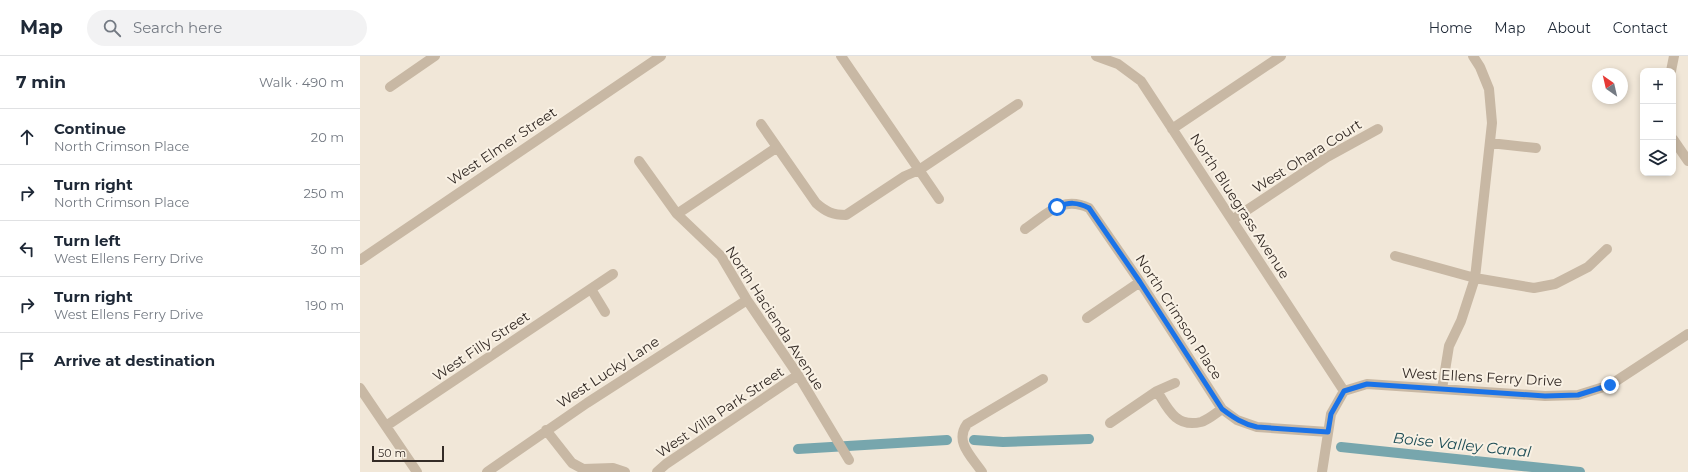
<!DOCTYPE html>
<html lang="en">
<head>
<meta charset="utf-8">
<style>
	:root { --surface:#fff; --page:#f2f2f3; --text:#1f2937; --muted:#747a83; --line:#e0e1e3 }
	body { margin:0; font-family:Montserrat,sans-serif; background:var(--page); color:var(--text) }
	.controls { position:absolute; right:12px; top:12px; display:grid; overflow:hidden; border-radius:8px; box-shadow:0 2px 6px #0003 }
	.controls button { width:36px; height:36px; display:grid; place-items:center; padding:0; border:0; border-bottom:1px solid var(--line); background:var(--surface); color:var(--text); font:20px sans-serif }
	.compass { position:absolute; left:1232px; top:12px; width:36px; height:36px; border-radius:50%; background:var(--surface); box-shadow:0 2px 6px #0003; rotate:326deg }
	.scale { position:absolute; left:12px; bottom:10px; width:72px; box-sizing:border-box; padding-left:4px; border:2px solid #342b26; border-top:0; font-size:11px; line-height:14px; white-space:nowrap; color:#342b26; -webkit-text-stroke:3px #f9f1e4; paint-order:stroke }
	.stop { position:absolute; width:12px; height:12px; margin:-9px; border:3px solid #1a73e8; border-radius:50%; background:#fff }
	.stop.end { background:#1a73e8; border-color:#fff; box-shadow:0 1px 4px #0008 }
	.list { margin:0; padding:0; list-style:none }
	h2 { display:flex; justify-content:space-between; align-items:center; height:52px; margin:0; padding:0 16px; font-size:17px }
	h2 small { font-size:13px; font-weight:400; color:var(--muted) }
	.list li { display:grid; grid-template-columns:26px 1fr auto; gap:12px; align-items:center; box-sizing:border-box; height:56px; padding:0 16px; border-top:1px solid var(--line) }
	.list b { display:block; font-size:15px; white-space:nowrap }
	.list p { margin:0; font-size:13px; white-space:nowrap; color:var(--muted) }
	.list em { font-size:13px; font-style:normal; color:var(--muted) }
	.icon { flex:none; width:22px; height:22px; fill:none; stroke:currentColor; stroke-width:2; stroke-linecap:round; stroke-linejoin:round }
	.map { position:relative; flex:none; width:1328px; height:416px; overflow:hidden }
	header { display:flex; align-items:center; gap:24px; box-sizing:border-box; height:56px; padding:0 20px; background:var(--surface); border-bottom:1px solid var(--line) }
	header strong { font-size:19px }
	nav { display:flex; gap:22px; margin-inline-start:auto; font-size:14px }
	.search { width:280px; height:36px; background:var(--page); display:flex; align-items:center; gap:10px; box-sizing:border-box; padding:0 14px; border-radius:22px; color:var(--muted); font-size:15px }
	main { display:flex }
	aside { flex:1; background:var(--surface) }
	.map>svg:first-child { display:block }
</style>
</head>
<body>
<header>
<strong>Map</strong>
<div class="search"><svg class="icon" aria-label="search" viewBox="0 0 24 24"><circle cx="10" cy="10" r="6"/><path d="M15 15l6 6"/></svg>Search here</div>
<nav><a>Home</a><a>Map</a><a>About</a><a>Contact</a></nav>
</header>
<main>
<aside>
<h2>7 min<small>Walk · 490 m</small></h2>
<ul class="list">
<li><svg class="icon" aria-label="ahead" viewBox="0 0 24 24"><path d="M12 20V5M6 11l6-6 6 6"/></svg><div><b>Continue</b><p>North Crimson Place</p></div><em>20 m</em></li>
<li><svg class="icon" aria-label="right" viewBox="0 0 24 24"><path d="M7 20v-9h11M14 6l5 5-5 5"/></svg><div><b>Turn right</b><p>North Crimson Place</p></div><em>250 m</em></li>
<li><svg class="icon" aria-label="left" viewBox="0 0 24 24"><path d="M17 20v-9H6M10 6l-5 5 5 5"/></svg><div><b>Turn left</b><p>West Ellens Ferry Drive</p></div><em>30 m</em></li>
<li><svg class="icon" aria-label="right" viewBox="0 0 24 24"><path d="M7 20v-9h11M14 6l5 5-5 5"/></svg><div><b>Turn right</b><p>West Ellens Ferry Drive</p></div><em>190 m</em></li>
<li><svg class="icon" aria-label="arrive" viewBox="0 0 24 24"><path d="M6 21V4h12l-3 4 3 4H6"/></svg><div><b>Arrive at destination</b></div></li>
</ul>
</aside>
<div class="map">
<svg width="1328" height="416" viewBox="0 0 1328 416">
	<rect width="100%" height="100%" fill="#f1e7d8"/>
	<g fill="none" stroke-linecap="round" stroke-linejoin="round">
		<path stroke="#77a6ad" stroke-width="10" d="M 614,384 L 643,386 L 729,383
			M 981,391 L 1220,416
			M 438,393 L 587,384"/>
		<path stroke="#c8b8a4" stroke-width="10" d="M 481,0 L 579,143
			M 736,0 L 758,8 L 781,25 L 984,335
			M 1311,15 L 1314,0
			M 30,31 L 75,0
			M 401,68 L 456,147 C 466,156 473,159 486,159 L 545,120 L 559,114 L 658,48
			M 812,73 L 921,0
			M 1313,83 L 1328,105
			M 1130,87 L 1176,92
			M 279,105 L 317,158 L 361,200 L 387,244 L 438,319 L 489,404
			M 317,158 L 416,92
			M 872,164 L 967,101 L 1018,73
			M 665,173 C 687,158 702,139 729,152 L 780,226 L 862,353 L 877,364 L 897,371 L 968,376
			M 1035,200 L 1115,222 L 1174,232 L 1195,228 L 1228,211 L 1247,193
			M 0,204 L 301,0
			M 231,233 L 245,256
			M 727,262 L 780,226
			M 0,332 L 57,416
			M 1082,333 L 1089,290 L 1101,265 L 1115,222 L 1132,67 L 1129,33 L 1120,11 L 1113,0
			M 797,335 C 808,353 816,372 841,366 C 848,364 856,357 862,353
			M 750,367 L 797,335 L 815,327
			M 26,370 L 253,218
			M 186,374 L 212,407 L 223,413 L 253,412 L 265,416
			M 127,416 L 227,347 L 387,244
			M 297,416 L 306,408 L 438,319
			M 622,416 C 612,401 594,386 607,368 L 683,323
			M 962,416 L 971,358 L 984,335 L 1007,328 L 1185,340 L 1218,339 L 1250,329 L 1328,278"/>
	</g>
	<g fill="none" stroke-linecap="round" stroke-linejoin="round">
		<path stroke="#1a73e8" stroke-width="5" d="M 697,151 C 709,146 717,146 729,152 L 780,226 L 862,353 C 874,362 883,368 897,371 L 968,376 L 971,358 L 984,335 L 1007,328 L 1185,340 L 1218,339 L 1250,329"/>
	</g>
	<g text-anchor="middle" stroke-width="4" stroke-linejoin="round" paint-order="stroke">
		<g font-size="14" fill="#342b26" stroke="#f9f1e4">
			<text transform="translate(142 90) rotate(-34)" y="5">West Elmer Street</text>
			<text transform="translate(947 100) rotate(-32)" y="5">West Ohara Court</text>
			<text transform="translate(880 150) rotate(57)" y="5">North Bluegrass Avenue</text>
			<text transform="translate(819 261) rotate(57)" y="5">North Crimson Place</text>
			<text transform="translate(415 262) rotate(57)" y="5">North Hacienda Avenue</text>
			<text transform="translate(121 290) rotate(-34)" y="5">West Filly Street</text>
			<text transform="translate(248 316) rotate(-33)" y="5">West Lucky Lane</text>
			<text transform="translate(1122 321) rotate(3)" y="5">West Ellens Ferry Drive</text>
			<text transform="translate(360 356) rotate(-34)" y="5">West Villa Park Street</text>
		</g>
		<g font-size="15" font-style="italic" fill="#1c4c55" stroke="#f9f1e4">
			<text transform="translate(1102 389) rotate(6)" y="5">Boise Valley Canal</text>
		</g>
	</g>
</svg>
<div class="controls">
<button>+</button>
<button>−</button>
<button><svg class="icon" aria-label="layers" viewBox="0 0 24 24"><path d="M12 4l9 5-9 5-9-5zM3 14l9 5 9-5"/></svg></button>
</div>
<svg class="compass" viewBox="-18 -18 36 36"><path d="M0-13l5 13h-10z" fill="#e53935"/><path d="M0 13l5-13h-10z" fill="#747a83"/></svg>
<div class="scale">50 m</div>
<div class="stop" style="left:697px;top:151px"></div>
<div class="stop end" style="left:1250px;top:329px"></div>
</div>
</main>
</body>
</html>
